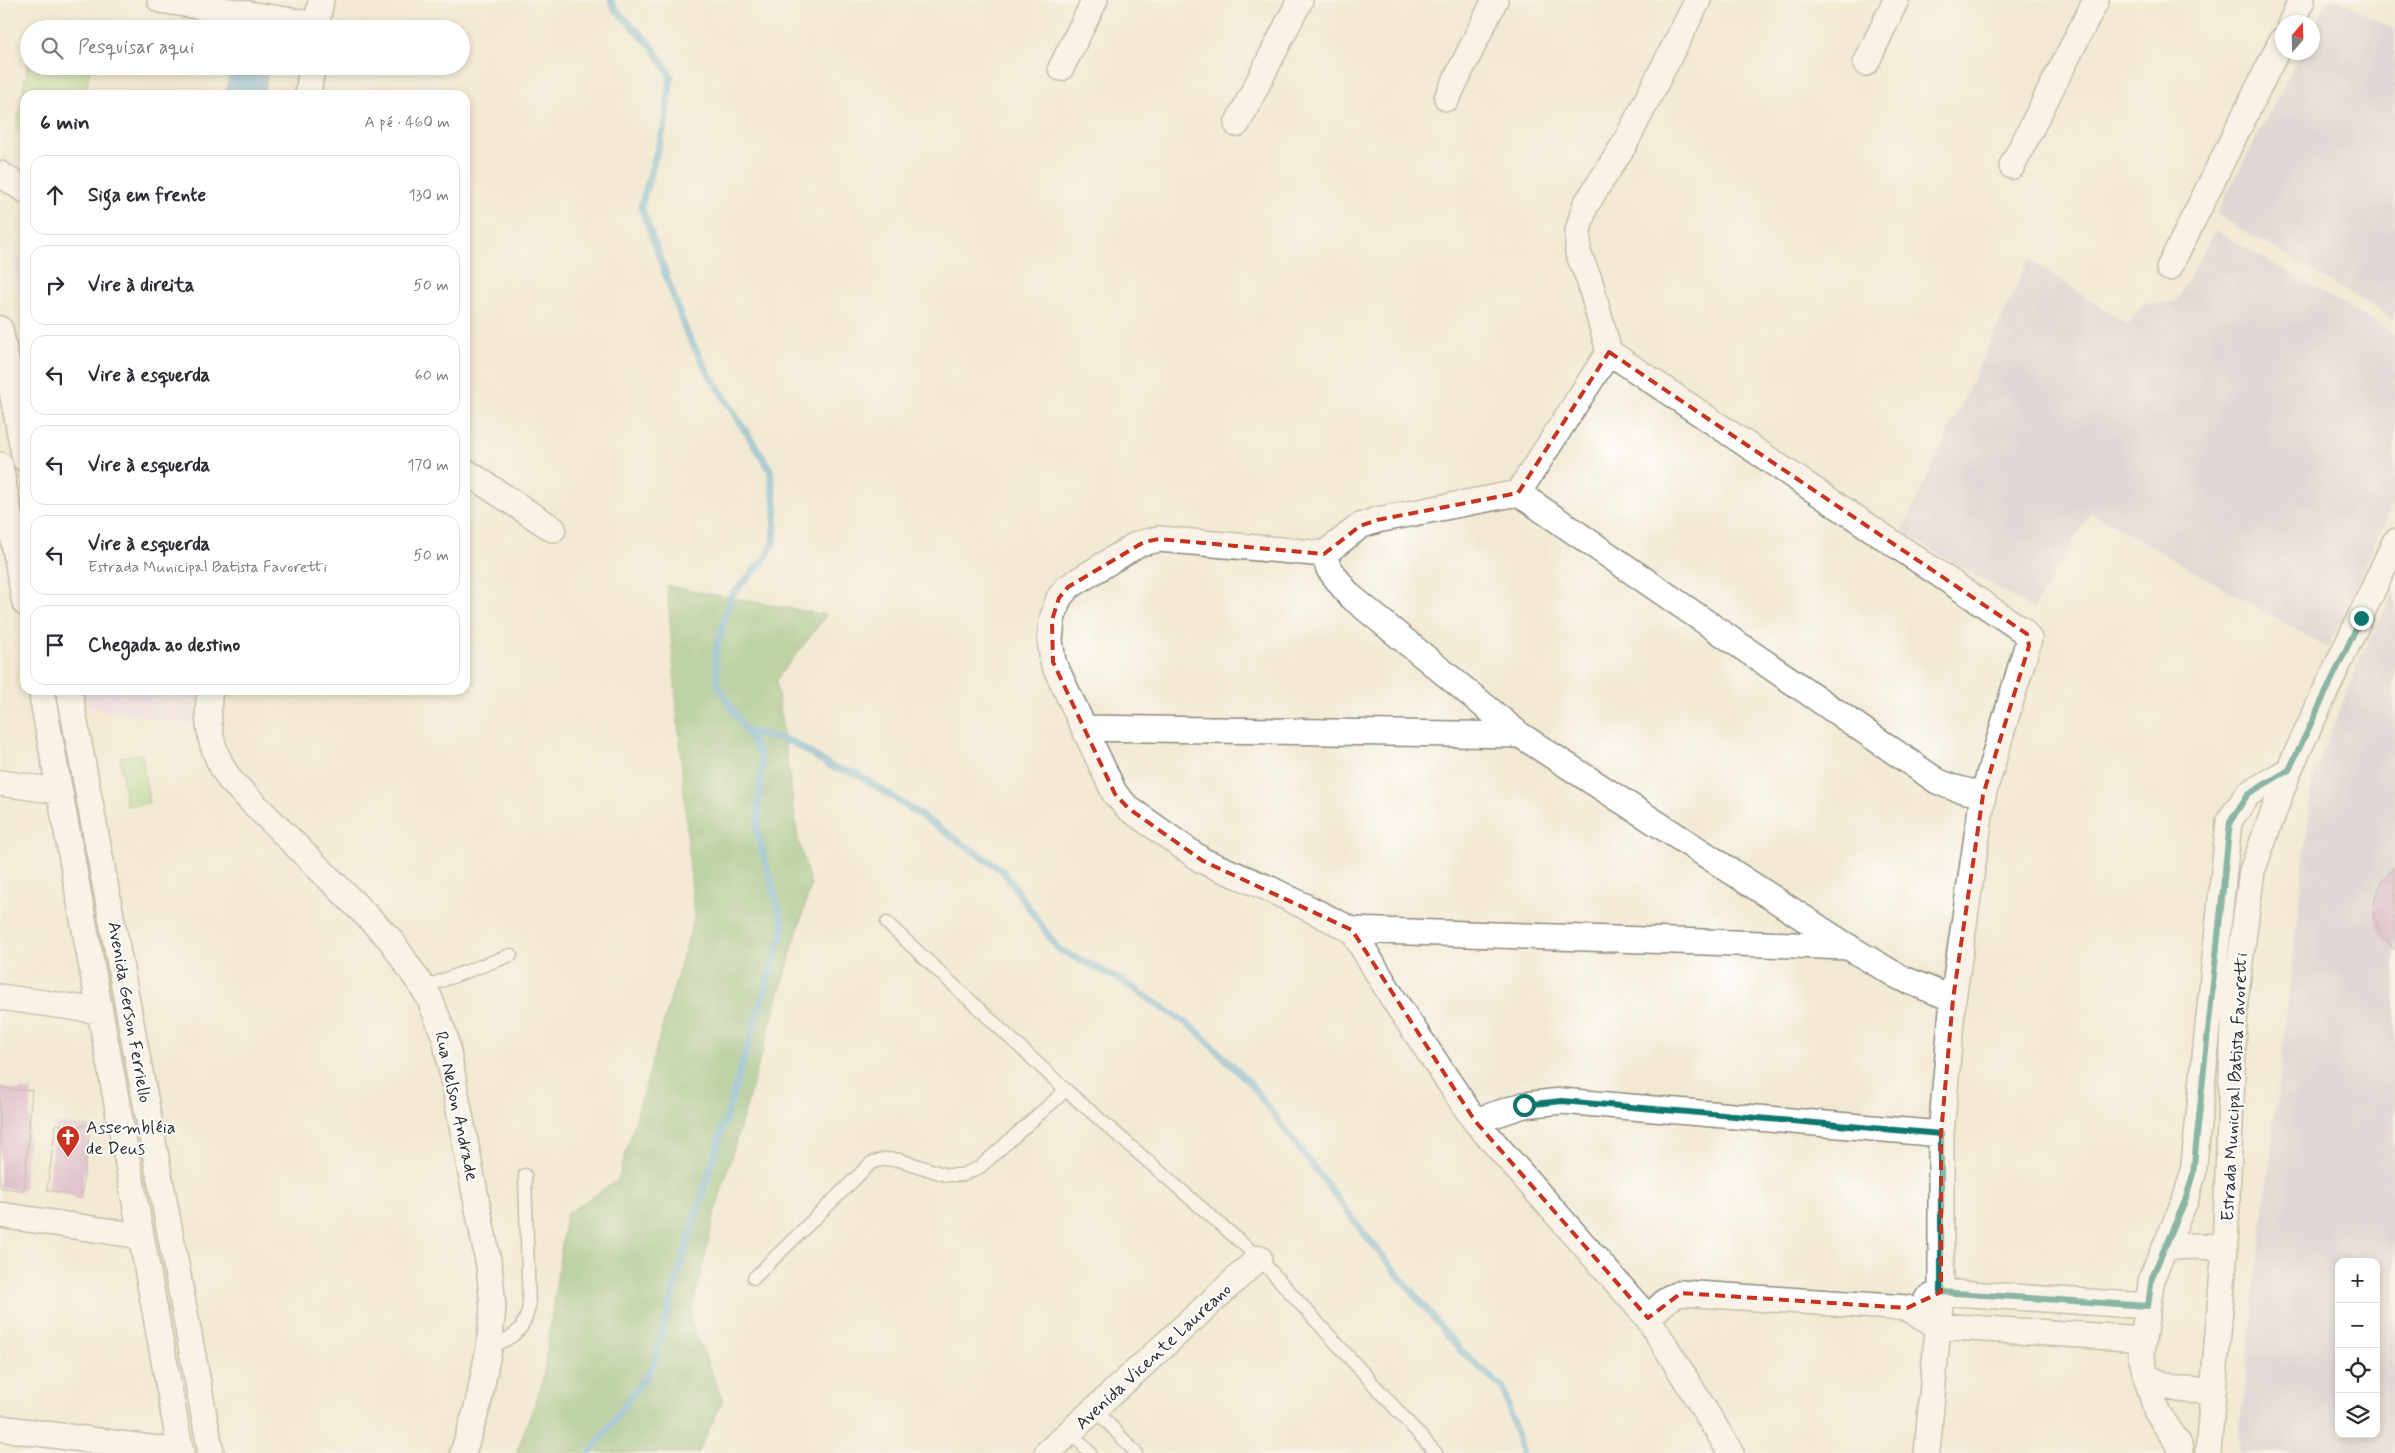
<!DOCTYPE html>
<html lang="pt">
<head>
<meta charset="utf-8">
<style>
	:root { --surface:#fff; --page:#f2f2f3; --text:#2b2b33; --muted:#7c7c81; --line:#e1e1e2 }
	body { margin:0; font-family:Mynerve,sans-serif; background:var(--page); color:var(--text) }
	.controls { position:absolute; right:15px; bottom:15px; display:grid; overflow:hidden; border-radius:10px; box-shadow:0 2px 8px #0003 }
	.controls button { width:45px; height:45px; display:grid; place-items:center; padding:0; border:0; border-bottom:1px solid var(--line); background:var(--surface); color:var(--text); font:25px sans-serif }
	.compass { position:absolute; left:2275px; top:15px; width:45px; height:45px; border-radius:50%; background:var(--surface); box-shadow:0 2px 8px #0003; rotate:19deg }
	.stop { position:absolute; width:15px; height:15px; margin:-11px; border:4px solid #0f766e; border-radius:50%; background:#fff }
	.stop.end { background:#0f766e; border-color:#fff; box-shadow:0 1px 5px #0008 }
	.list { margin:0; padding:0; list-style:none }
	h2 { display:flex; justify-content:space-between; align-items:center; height:65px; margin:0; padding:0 20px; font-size:21px }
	h2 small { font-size:16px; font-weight:400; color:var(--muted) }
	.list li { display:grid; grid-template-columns:32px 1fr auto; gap:15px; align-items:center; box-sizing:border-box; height:80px; margin:0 10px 10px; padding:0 10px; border:1px solid var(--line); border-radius:15px }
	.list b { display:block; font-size:19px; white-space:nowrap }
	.list p { margin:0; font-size:16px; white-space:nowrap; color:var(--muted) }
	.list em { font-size:16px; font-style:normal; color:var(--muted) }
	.icon { flex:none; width:28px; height:28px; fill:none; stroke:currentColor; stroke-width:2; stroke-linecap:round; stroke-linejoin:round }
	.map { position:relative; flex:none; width:2395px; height:1453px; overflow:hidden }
	.search { position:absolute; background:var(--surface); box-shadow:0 2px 8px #0003; left:20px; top:20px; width:450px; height:55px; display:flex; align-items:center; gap:12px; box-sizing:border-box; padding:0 18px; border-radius:28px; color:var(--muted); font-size:19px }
	.panel { position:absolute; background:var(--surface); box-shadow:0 2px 8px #0003; left:20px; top:90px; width:450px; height:605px; border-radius:15px }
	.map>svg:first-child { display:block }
</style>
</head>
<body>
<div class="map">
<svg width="2395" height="1453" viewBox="0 0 2395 1453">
	<rect width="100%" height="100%" fill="#fff"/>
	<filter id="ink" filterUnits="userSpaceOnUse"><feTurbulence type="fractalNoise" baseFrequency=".02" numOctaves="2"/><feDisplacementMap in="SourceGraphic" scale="10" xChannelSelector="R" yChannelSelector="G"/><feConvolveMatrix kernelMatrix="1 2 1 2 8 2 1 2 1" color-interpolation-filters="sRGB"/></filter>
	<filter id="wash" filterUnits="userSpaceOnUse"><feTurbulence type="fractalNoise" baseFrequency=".0096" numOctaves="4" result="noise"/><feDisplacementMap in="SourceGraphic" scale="20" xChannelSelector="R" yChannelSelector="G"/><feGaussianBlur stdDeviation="1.12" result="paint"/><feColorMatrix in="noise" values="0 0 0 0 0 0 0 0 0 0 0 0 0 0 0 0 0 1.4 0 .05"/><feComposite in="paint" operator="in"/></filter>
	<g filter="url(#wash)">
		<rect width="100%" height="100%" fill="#f2e9d2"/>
		<path fill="#e8d2ee" d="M 25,253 L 25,333 L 12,257 Z
			M 85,690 L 198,690 L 193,725 L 87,707 Z"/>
		<path fill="#c9bfd7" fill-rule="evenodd" d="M 2328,0 L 2340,0 L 2395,30 L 2395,320 L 2216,214 L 2301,53 L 2312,52 L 2313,30 Z
			M 2215,230 L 2395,334 L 2395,499 L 2328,648 L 2091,512 L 2033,609 L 1902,532 L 2029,259 L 2128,325 L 2143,304 L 2176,302 Z
			M 2395,590 L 2395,1453 L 2237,1453 L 2313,778 L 2361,656 ZM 2339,1262 L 2376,1262 L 2376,1434 L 2339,1434 Z"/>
		<path fill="#a3d686" stroke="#678058" d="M 29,58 L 29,66 L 90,66 L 85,95 L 25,95 L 25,132 L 16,131 Z
			M 142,754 L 149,803 L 126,806 L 120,757 Z"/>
		<path fill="#82b773" stroke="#56714f" d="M 667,586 L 827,615 L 776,680 L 798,839 L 811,885 L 715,1213 L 690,1320 L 723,1400 L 698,1453 L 516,1453 L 542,1384 L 566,1214 L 618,1180 L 694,918 Z"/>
		<path fill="#59a8d3" stroke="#426a7f" d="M 230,68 L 267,75 L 264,95 L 226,95 Z"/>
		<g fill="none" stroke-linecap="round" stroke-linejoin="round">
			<path stroke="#59a8d3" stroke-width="7" d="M 746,731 L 792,742 L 834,768 L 857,774 L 919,814 L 1003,871 L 1058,949 L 1121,980 L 1195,1029 L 1249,1082 L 1363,1232 L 1460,1350 L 1503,1388 L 1522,1453
				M 590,1453 L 653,1366 L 679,1271 L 784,927 L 757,832 L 762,758 L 718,685 L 715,654 L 731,596 L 767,556 L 774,541 L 776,510 L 770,469 L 709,374 L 686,331 L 641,206 L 665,124 L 671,76 L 652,46 L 615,9 L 611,0"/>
		</g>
		<g id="blocks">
			<path fill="#c68fc6" d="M 2395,867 L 2395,950 L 2379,932 L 2374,915 L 2375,897 L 2382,881 Z
				M 0,1086 L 14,1090 L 32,1090 L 24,1191 L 0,1187 Z
				M 56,1124 L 90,1126 L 81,1199 L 63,1193 L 47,1190 Z"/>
		</g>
	</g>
	<g filter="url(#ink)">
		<use href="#blocks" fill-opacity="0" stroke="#8e8a7e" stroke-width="1"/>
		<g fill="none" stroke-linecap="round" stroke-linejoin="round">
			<g stroke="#8e8a7e" stroke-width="15">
				<path id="service" d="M 887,923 L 1066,1090
					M 422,988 L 511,955
					M 754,1278 L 871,1163 L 884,1159 L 900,1160 L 946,1175 L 962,1175 L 980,1167 L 1066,1090 L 1259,1258 L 1436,1453
					M 489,1348 C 512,1337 523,1334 529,1307 L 525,1175
					M 1095,1409 L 1136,1453
					M 1070,1431 L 1090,1453"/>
			</g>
			<g stroke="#8e8a7e" stroke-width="28">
				<path id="minor" d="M 160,0 L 317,25
					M 1698,0 L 1624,145 L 1585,206 L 1578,231 L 1578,253 L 1589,279 L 1609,352 L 2022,630 L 2029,639 L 1983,795 L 1953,999 L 1941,1134 L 1941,1292 L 1927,1453
					M 2291,22 L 2302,0
					M 316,29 L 321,0
					M 1866,63 L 1896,0
					M 1061,68 L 1095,0
					M 308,95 L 312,66
					M 1447,98 L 1495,0
					M 1237,124 L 1300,0
					M 2012,166 L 2096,0
					M 0,174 L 25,190
					M 2169,268 L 2282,40
					M 0,329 L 25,459
					M 1609,352 L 1518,493 L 1377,520 L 1360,526 L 1324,554 L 1159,539 L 1138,544 L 1068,587 L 1059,598 L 1052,620 L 1050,640 L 1053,662 L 1115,794 L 1128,808 L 1203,861 L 1270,889 L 1352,930 L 1394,1000 L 1475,1121 L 1648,1318 L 1731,1453
					M 0,465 L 25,603
					M 465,471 L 553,529
					M 1518,493 L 1937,781 L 1951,787 L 1983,795
					M 1324,554 L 1329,569 L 1349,595 L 1520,735 L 1850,948 L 1899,977 L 1953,999
					M 41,690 L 181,1453
					M 69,690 L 211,1453
					M 210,690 C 205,724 211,752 230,780 L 390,939 L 429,997 L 445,1037 L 489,1266 L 493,1307 L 489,1348 L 478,1405 L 463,1453
					M 1085,728 L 1520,735
					M 0,783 L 59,791
					M 1352,930 L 1849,947
					M 0,997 L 100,1011
					M 1475,1121 L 1524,1105 L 1562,1101 L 1941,1134
					M 0,1215 L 141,1236
					M 2165,1247 L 2201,1246 L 2225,1248
					M 1927,1299 L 1941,1292 L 2148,1306
					M 1648,1318 L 1669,1298 L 1681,1293 L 1907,1308 L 1938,1326 L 2143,1339
					M 2146,1376 C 2169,1390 2187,1392 2213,1390
					M 0,1428 L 180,1452
					M 1047,1453 L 1259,1258
					M 2180,1453 L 2179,1445 L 2157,1412 L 2146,1376 L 2141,1354 L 2152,1277 L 2185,1201 L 2193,1174 L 2229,821 L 2248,794 L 2289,770
					M 2208,1453 L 2225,1248 L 2235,1000 L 2252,871 L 2289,770 L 2395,542"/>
			</g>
			<use href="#service" stroke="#fff" stroke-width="12"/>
			<use href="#minor" stroke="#fff" stroke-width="25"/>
		</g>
	</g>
	<g fill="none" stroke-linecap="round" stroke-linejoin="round" filter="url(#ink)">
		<path stroke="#0f766e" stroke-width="6" d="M 1524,1105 L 1562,1101 L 1941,1134 L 1941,1292 L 2148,1306 L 2152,1277 L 2185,1201 L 2193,1174 L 2230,822 L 2248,794 L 2289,770 L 2361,618"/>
	</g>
	<path d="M0 0H2395V1453H0ZM 1609,352 L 2027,634 L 2029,646 L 1983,795 L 1953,999 L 1941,1134 L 1941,1292 L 1907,1308 L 1681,1293 L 1648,1318 L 1475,1121 L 1352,930 L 1203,861 L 1128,808 L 1115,794 L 1053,662 L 1052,620 L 1059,598 L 1068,587 L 1144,542 L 1159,539 L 1324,554 L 1360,526 L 1377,520 L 1518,493 Z" fill="#f2e9d2" fill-opacity=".55" fill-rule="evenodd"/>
	<path fill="none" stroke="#c8321e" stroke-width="4" stroke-dasharray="10 6" stroke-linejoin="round" d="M 1609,352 L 2027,634 L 2029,646 L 1983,795 L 1953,999 L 1941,1134 L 1941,1292 L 1907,1308 L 1681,1293 L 1648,1318 L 1475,1121 L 1352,930 L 1203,861 L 1128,808 L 1115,794 L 1053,662 L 1052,620 L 1059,598 L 1068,587 L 1144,542 L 1159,539 L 1324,554 L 1360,526 L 1377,520 L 1518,493 Z"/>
	<defs>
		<g id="church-pin" transform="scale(1.25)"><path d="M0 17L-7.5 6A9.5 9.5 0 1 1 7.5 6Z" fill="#c8321e" stroke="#fff"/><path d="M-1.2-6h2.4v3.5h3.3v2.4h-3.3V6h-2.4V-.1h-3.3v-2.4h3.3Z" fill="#fff"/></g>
	</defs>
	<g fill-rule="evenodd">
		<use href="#church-pin" x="68" y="1137"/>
	</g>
	<g text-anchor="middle" stroke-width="4" stroke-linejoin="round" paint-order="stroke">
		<g font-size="18" fill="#2b2b2b" stroke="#fff">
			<text transform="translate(130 1012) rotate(80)" y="6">Avenida Gerson Ferriello</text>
			<text transform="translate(2234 1087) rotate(-87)" y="6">Estrada Municipal Batista Favoretti</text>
			<text transform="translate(457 1106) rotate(78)" y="6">Rua Nelson Andrade</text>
			<text transform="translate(1153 1356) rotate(-43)" y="6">Avenida Vicente Laureano</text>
		</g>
		<g font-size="18" fill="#2b2b2b" stroke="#fff" text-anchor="start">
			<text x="86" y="1133">Assembléia<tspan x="86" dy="21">de Deus</tspan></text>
		</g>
	</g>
</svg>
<div class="controls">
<button>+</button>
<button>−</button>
<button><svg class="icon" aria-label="locate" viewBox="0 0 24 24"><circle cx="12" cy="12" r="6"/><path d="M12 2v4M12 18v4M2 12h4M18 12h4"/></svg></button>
<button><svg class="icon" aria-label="layers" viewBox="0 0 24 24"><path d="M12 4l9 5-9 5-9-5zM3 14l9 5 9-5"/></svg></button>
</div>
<svg class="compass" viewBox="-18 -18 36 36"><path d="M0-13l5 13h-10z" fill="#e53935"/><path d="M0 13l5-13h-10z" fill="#7c7c81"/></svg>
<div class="stop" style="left:1524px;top:1105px"></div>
<div class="stop end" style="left:2361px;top:618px"></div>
<div class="search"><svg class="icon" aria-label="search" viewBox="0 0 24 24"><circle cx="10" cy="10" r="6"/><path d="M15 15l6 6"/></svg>Pesquisar aqui</div>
<section class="panel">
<h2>6 min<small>A pé · 460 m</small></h2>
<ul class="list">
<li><svg class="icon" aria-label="ahead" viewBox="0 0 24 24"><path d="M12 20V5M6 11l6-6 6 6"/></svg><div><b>Siga em frente</b></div><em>130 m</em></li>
<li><svg class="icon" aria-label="right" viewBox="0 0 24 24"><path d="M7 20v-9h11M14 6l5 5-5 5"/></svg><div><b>Vire à direita</b></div><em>50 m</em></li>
<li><svg class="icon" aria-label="left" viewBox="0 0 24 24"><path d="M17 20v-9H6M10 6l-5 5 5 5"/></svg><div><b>Vire à esquerda</b></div><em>60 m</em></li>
<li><svg class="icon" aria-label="left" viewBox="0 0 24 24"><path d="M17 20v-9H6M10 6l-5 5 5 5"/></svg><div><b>Vire à esquerda</b></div><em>170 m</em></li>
<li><svg class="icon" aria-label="left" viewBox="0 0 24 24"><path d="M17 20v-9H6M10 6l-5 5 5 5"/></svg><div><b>Vire à esquerda</b><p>Estrada Municipal Batista Favoretti</p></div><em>50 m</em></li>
<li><svg class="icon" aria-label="arrive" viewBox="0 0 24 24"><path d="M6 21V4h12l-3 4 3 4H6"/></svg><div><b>Chegada ao destino</b></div></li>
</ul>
</section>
</div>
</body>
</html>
